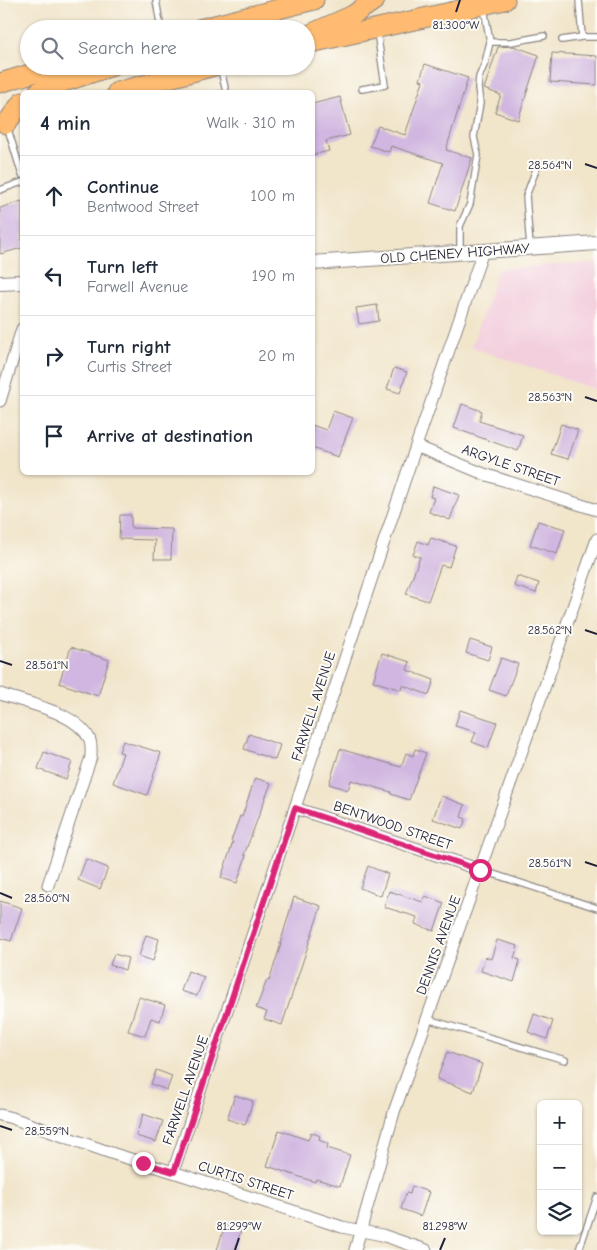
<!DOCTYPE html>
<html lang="en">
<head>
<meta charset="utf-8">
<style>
	:root { --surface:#fff; --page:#f6f6f7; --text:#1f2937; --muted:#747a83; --line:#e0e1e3 }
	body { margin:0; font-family:"Comic Neue",sans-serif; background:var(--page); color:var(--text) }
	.controls { position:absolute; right:15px; bottom:15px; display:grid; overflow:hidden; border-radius:8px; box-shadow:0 1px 4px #0004 }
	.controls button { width:45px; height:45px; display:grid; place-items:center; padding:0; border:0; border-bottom:1px solid var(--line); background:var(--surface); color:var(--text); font:25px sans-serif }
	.stop { position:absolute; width:15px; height:15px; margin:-11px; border:4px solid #db2777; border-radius:50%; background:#fff }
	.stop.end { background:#db2777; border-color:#fff; box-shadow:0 1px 5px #0008 }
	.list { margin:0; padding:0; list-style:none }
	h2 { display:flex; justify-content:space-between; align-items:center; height:65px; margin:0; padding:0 20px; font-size:21px }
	h2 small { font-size:16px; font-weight:400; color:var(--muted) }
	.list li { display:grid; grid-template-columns:32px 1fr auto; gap:15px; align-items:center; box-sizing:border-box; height:80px; padding:0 20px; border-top:1px solid var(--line) }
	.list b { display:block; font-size:19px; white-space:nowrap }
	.list p { margin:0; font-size:16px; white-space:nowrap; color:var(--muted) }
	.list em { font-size:16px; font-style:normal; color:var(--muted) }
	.icon { flex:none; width:28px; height:28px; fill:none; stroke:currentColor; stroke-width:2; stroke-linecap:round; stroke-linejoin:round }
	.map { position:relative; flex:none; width:597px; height:1250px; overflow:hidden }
	.search { position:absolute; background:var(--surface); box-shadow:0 1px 4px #0004; left:20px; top:20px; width:295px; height:55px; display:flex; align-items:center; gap:12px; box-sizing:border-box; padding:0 18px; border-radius:28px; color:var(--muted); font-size:19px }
	.panel { position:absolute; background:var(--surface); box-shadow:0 1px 4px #0004; left:20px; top:90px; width:295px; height:385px; border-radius:8px }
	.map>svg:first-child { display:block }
</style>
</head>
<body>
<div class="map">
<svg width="597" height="1250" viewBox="0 0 597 1250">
	<rect width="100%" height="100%" fill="#fdfcf7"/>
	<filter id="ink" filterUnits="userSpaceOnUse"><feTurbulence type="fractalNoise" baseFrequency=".02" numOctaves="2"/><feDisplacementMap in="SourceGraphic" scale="10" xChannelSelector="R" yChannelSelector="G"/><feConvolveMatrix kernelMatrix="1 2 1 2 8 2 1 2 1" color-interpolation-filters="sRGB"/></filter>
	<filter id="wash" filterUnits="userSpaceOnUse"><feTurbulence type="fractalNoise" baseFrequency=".0096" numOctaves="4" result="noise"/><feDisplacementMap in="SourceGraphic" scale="20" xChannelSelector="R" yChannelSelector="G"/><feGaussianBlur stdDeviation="1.12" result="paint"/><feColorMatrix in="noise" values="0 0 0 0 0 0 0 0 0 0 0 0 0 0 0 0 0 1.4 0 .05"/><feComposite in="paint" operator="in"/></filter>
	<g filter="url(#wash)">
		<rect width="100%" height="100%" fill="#f1e5ca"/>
		<path fill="#f3cfde" d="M 597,262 L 597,390 L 471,347 L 498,269 Z"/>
		<g id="blocks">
			<path fill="#d0b6e0" d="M 513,46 L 539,55 L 518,120 L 495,112 L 501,95 L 484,89 L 498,47 Z
				M 552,53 L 597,56 L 597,85 L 550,82 Z
				M 425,64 L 468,78 L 446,150 L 472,158 L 455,211 L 430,203 L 443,163 L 391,146 L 389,152 L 370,146 L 378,126 L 405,135 L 423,81 L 420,80 Z
				M 340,97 L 350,135 L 326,141 L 329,151 L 312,155 L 312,104 Z
				M 22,201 L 22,248 L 0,254 L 0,208 Z
				M 377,305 L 379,321 L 359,324 L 356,308 Z
				M 394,368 L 407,372 L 400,393 L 387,389 Z
				M 462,404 L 482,411 L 479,421 L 523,435 L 518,451 L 454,428 Z
				M 333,411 L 353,418 L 338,457 L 312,448 L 312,425 L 326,430 Z
				M 561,424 L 578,430 L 568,459 L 551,454 Z
				M 433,486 L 459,495 L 450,520 L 429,512 L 434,498 L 430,497 Z
				M 120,515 L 131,515 L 131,528 L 172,529 L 171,559 L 154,559 L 155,540 L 119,539 Z
				M 538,521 L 565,529 L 557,554 L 530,545 Z
				M 431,538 L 456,546 L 449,567 L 441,565 L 428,601 L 406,594 L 420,557 L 413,555 L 418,541 L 428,545 Z
				M 517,576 L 539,583 L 536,593 L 514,586 Z
				M 470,640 L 492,647 L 488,660 L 466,653 Z
				M 71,647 L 109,660 L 98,696 L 59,683 Z
				M 382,653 L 410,662 L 407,670 L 434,680 L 429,695 L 402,685 L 401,690 L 373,681 Z
				M 501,658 L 518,664 L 506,696 L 489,690 Z
				M 460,710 L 497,722 L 488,748 L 472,742 L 476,732 L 455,726 Z
				M 249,734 L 280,745 L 275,760 L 244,749 Z
				M 123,741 L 161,753 L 147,795 L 113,783 L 123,753 L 119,752 Z
				M 340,749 L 401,767 L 406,753 L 413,756 L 415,749 L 426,753 L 409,800 L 391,794 L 391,792 L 351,780 L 348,790 L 329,784 Z
				M 44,752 L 72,762 L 66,779 L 38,769 Z
				M 255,778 L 271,783 L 244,855 L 246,856 L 237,883 L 221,878 L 233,842 L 231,841 L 240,816 L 242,817 Z
				M 441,796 L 465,805 L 461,817 L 466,819 L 462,829 L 433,819 Z
				M 86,859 L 108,868 L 100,889 L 78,880 Z
				M 368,866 L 388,874 L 381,896 L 360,888 Z
				M 389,891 L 423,902 L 425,896 L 444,903 L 434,931 L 415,924 L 417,917 L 384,907 Z
				M 294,897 L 321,906 L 282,1025 L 264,1019 L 267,1012 L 256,1008 L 267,980 L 269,981 L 281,944 L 280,944 Z
				M 0,901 L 22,908 L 11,941 L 0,938 Z
				M 146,935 L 159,939 L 153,961 L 139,956 Z
				M 497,940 L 518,946 L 514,958 L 520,960 L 514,982 L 481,971 L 485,957 L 491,959 Z
				M 114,954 L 128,958 L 125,970 L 110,965 Z
				M 188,971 L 204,977 L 197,996 L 181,991 Z
				M 139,997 L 165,1005 L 160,1021 L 151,1018 L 145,1036 L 128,1031 Z
				M 534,1014 L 553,1021 L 547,1039 L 528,1032 Z
				M 447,1052 L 482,1064 L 473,1092 L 437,1079 Z
				M 156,1070 L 172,1076 L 167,1090 L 151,1084 Z
				M 235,1095 L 253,1101 L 245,1125 L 227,1119 Z
				M 143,1114 L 163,1121 L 156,1142 L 136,1136 Z
				M 279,1130 L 308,1140 L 311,1132 L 320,1136 L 319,1140 L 328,1144 L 327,1148 L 350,1155 L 340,1186 L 316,1179 L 315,1182 L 267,1166 Z
				M 412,1186 L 429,1192 L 421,1216 L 401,1209 L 406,1193 L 410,1194 Z
				M 225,1225 L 241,1230 L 235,1250 L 217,1250 Z"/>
		</g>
	</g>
	<g filter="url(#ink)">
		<use href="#blocks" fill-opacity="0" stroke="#8a8482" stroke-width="1"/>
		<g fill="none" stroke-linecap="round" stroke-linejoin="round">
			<g stroke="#8a8482" stroke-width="8">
				<path id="service" d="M 156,0 L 161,29
					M 579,0 L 582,37 L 597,37
					M 562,40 L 582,37
					M 490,42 L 511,42 L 544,36
					M 220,66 L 226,92
					M 362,89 L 385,85 L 377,32
					M 7,126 L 22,175
					M 0,190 L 22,182
					M 530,247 L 526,196 L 537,167
					M 460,252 L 460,226 L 470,204 L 478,155 L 474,137 L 480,103 L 478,88 L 479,77 L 485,63 L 490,42 L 484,8
					M 481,870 L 597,908
					M 427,1019 L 565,1060
					M 579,1250 L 597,1197"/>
			</g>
			<g stroke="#8a8482" stroke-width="13">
				<path id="minor" d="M 0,401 L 22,329
					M 416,446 L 484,474 L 597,510
					M 0,694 C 26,703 75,712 89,738 C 92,743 91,751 91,757 L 48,885
					M 295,808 L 481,870
					M 0,1115 L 12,1118 L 114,1154 L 173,1172 L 342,1227 L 382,1235 L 426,1250
					M 173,1172 L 416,446 L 483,251
					M 355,1250 L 394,1112 L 597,539"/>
			</g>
			<g stroke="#8a8482" stroke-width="16">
				<path id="tertiary" d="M 312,263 L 597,243
					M 0,283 L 22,282"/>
			</g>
			<g stroke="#8a8482" stroke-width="21">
				<path id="trunk" d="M 199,29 L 314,0
					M 310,34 L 353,15 L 375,0
					M 306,44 L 505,0
					M 0,83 L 56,66
					M 38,92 L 45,88 L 113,66
					M 117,92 L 214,66
					M 6,124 L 22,102"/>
			</g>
			<use href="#service" stroke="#fff" stroke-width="5.5"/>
			<use href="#minor" stroke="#fff" stroke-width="11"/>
			<use href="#tertiary" stroke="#fff" stroke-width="14"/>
			<use href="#trunk" stroke="#febb71" stroke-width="19"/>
		</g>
	</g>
	<g fill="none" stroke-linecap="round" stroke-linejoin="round" filter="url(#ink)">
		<path stroke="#db2777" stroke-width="6" d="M 143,1163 L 174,1172 L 295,808 L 480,870"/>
	</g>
	<path fill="none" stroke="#22223b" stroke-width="2" d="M 456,12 L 460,0M 585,164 L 597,168M 585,397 L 597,401M 585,630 L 597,634M 0,661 L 12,665M 585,862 L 597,866M 0,893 L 12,898M 0,1126 L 12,1130M 235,1250 L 239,1238M 440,1250 L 445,1238"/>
	<g text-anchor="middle" stroke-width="4" stroke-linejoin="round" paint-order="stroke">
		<g font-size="14" fill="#22223b" stroke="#fdfcf7">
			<text transform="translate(455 253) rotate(-4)" y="5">OLD CHENEY HIGHWAY</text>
			<text transform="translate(511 465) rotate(19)" y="5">ARGYLE STREET</text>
			<text transform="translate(313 706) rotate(-72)" y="5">FARWELL AVENUE</text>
			<text transform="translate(393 825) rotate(19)" y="5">BENTWOOD STREET</text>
			<text transform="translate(438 945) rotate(-70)" y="5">DENNIS AVENUE</text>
			<text transform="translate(185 1090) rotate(-71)" y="5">FARWELL AVENUE</text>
			<text transform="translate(246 1180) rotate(18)" y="5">CURTIS STREET</text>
		</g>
	</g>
	<g font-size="12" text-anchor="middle" fill="#22223b" stroke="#fdfcf7" stroke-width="4" stroke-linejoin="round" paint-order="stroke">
		<text x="456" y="29">81.300°W</text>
		<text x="550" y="169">28.564°N</text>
		<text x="550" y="401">28.563°N</text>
		<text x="550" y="634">28.562°N</text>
		<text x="47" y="669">28.561°N</text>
		<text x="550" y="867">28.561°N</text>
		<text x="47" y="902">28.560°N</text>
		<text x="47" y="1135">28.559°N</text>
		<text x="239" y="1230">81.299°W</text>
		<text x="445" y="1230">81.298°W</text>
	</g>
</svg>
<div class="controls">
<button>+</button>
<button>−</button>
<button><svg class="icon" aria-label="layers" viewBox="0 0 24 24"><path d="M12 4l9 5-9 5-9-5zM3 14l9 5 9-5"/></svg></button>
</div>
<div class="stop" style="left:480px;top:870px"></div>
<div class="stop end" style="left:143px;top:1163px"></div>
<div class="search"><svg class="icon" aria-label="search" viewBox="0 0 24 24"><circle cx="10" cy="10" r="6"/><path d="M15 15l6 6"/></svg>Search here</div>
<section class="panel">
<h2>4 min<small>Walk · 310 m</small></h2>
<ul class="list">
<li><svg class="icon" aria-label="ahead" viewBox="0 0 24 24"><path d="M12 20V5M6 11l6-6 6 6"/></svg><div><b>Continue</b><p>Bentwood Street</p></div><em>100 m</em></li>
<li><svg class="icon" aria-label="left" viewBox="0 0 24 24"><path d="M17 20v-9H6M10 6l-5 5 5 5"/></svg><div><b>Turn left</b><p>Farwell Avenue</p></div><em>190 m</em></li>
<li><svg class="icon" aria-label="right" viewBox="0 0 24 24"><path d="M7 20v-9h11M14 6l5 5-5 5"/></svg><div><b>Turn right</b><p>Curtis Street</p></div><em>20 m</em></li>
<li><svg class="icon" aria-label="arrive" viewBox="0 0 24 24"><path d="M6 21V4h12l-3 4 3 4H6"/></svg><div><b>Arrive at destination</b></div></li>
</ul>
</section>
</div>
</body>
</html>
